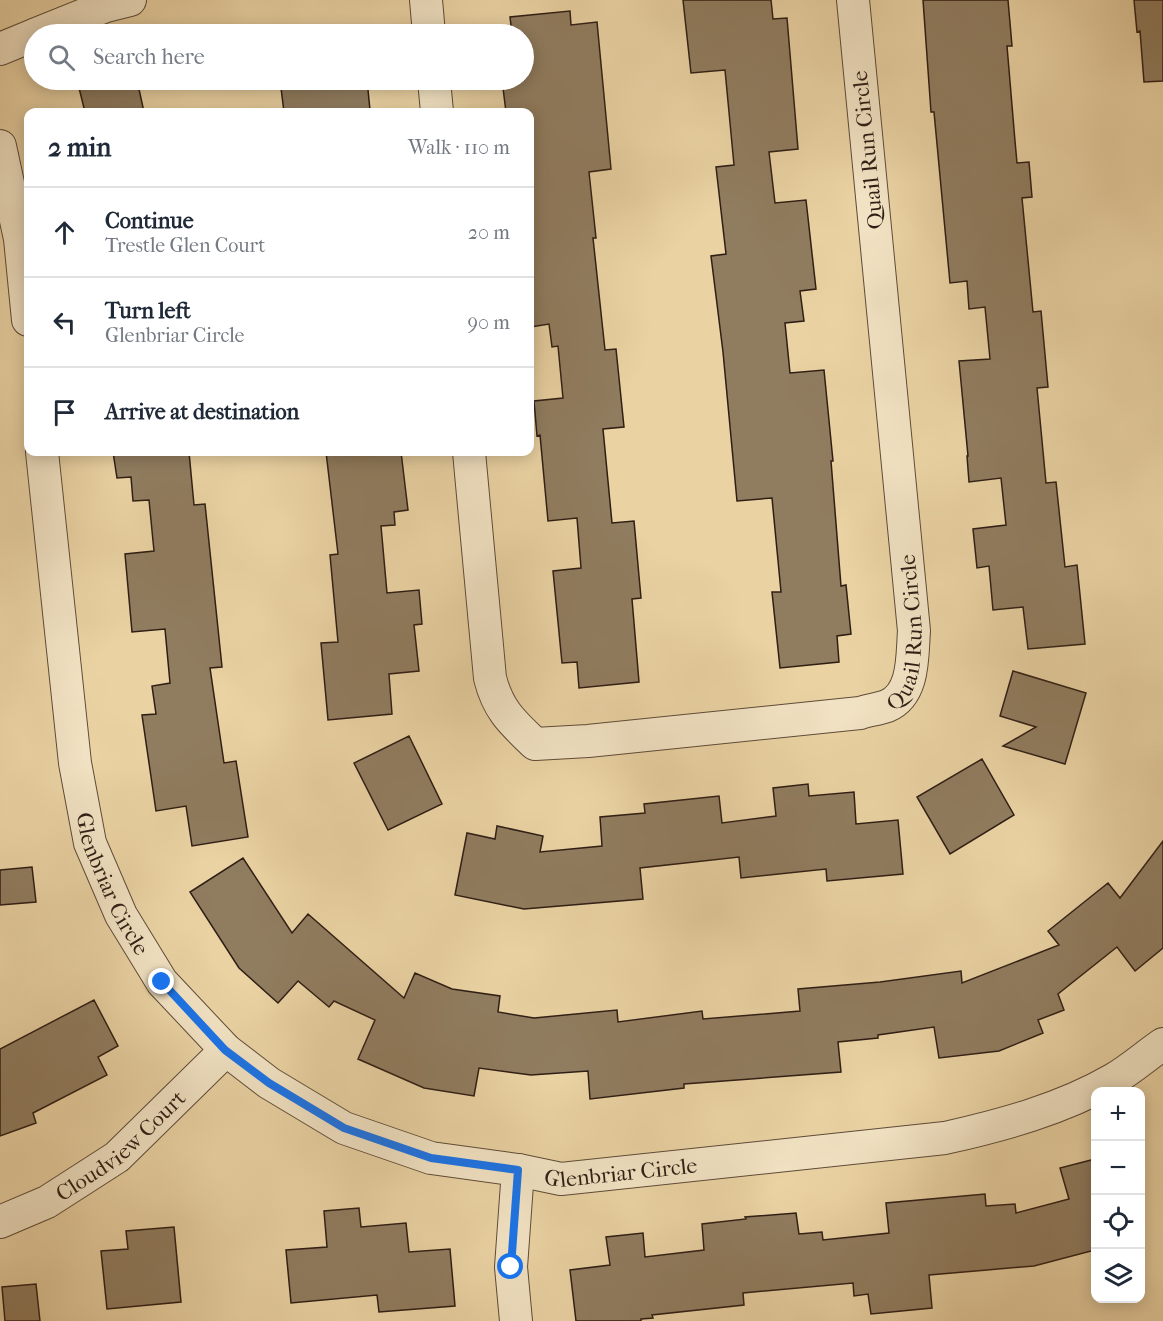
<!DOCTYPE html>
<html lang="en">
<head>
<meta charset="utf-8">
<style>
	:root { --surface:#fff; --page:#f2f2f3; --text:#1f2937; --muted:#747a83; --line:#e0e1e3 }
	body { margin:0; font-family:"IM FELL French Canon",serif; background:var(--page); color:var(--text) }
	.controls { position:absolute; right:18px; bottom:18px; display:grid; overflow:hidden; border-radius:12px; box-shadow:0 3px 15px #0003 }
	.controls button { width:54px; height:54px; display:grid; place-items:center; padding:0; border:0; border-bottom:2px solid var(--line); background:var(--surface); color:var(--text); font:30px sans-serif }
	.stop { position:absolute; width:18px; height:18px; margin:-14px; border:4px solid #1a73e8; border-radius:50%; background:#fff }
	.stop.end { background:#1a73e8; border-color:#fff; box-shadow:0 2px 6px #0008 }
	.list { margin:0; padding:0; list-style:none }
	h2 { display:flex; justify-content:space-between; align-items:center; height:78px; margin:0; padding:0 24px; font-size:26px }
	h2 small { font-size:20px; font-weight:400; color:var(--muted) }
	.list li { display:grid; grid-template-columns:39px 1fr auto; gap:18px; align-items:center; box-sizing:border-box; height:90px; padding:0 24px; border-top:2px solid var(--line) }
	.list b { display:block; font-size:22px; white-space:nowrap }
	.list p { margin:0; font-size:20px; white-space:nowrap; color:var(--muted) }
	.list em { font-size:20px; font-style:normal; color:var(--muted) }
	.icon { flex:none; width:33px; height:33px; fill:none; stroke:currentColor; stroke-width:2; stroke-linecap:round; stroke-linejoin:round }
	.map { position:relative; flex:none; width:1163px; height:1321px; overflow:hidden }
	.search { position:absolute; background:var(--surface); box-shadow:0 3px 15px #0003; left:24px; top:24px; width:510px; height:66px; display:flex; align-items:center; gap:15px; box-sizing:border-box; padding:0 21px; border-radius:33px; color:var(--muted); font-size:22px }
	.panel { position:absolute; background:var(--surface); box-shadow:0 3px 15px #0003; left:24px; top:108px; width:510px; height:348px; border-radius:12px }
	.map>svg:first-child { display:block }
</style>
</head>
<body>
<div class="map">
<svg width="1163" height="1321" viewBox="0 0 1163 1321">
	<rect width="100%" height="100%" fill="#ead2a3"/>
	<filter id="stains"><feTurbulence type="fractalNoise" baseFrequency=".00333" numOctaves="4"/><feColorMatrix values="0 0 0 0 .2 0 0 0 0 .09 0 0 0 0 .02 0 0 0 .5 -.17"/></filter>
	<radialGradient id="worn" r=".72"><stop offset=".6" stop-color="#630" stop-opacity="0"/><stop offset="1" stop-color="#630" stop-opacity=".3"/></radialGradient>
	<path fill="#907c5f" stroke="#2f1e15" stroke-width="1.5" d="M 683,0 L 771,0 L 773,19 L 787,18 L 798,149 L 769,152 L 775,203 L 806,200 L 816,289 L 800,291 L 804,321 L 785,323 L 790,373 L 824,370 L 833,461 L 831,461 L 841,586 L 846,585 L 851,634 L 837,636 L 839,662 L 780,668 L 772,592 L 781,592 L 772,498 L 737,501 L 723,352 L 711,256 L 726,254 L 716,167 L 734,165 L 725,70 L 691,73 Z
		M 923,0 L 1008,0 L 1012,46 L 1007,46 L 1015,141 L 1017,163 L 1029,162 L 1032,197 L 1022,198 L 1033,312 L 1041,311 L 1048,387 L 1037,388 L 1046,483 L 1056,482 L 1065,567 L 1077,565 L 1085,644 L 1028,649 L 1023,607 L 993,610 L 989,566 L 977,568 L 973,529 L 1006,525 L 1001,478 L 969,482 L 967,456 L 968,456 L 959,361 L 990,359 L 985,307 L 969,309 L 967,281 L 950,283 L 934,112 L 931,112 Z
		M 1134,0 L 1163,0 L 1163,81 L 1144,82 L 1140,31 L 1137,32 Z
		M 570,11 L 571,25 L 597,22 L 611,169 L 589,172 L 596,238 L 593,238 L 605,350 L 616,349 L 624,427 L 603,429 L 612,523 L 634,521 L 641,598 L 632,599 L 639,682 L 579,688 L 577,662 L 562,663 L 553,571 L 581,568 L 577,518 L 548,521 L 540,435 L 537,436 L 534,401 L 563,398 L 558,346 L 552,347 L 549,324 L 530,327 L 530,112 L 506,112 L 502,80 L 524,80 L 524,34 L 512,34 L 510,17 Z
		M 77,80 L 137,80 L 144,112 L 85,112 Z
		M 280,80 L 367,80 L 370,110 L 346,112 L 284,112 Z
		M 113,452 L 189,452 L 194,505 L 205,504 L 222,667 L 210,668 L 224,763 L 236,761 L 248,837 L 192,846 L 186,806 L 156,811 L 142,715 L 156,714 L 152,686 L 170,683 L 165,629 L 132,632 L 125,554 L 154,551 L 149,500 L 133,501 L 131,477 L 117,478 Z
		M 326,452 L 401,452 L 408,510 L 394,512 L 395,525 L 381,526 L 387,593 L 419,590 L 422,624 L 414,625 L 419,671 L 389,674 L 392,714 L 328,720 L 321,643 L 338,642 L 330,555 L 338,554 Z
		M 1013,671 L 1086,693 L 1065,764 L 1003,746 L 1036,727 L 1000,716 Z
		M 409,736 L 442,804 L 388,830 L 354,763 Z
		M 982,759 L 1014,815 L 950,854 L 917,797 Z
		M 808,784 L 809,796 L 854,792 L 856,824 L 898,820 L 903,874 L 827,881 L 826,869 L 741,878 L 739,857 L 640,868 L 643,899 L 524,909 L 455,895 L 467,833 L 495,839 L 497,826 L 543,836 L 540,852 L 602,846 L 600,817 L 645,813 L 644,804 L 719,796 L 722,823 L 776,816 L 773,788 Z
		M 1163,841 L 1163,948 L 1135,971 L 1117,947 L 1058,994 L 1064,1010 L 1038,1020 L 1043,1033 L 999,1051 L 939,1058 L 934,1027 L 878,1035 L 878,1038 L 838,1042 L 841,1072 L 684,1084 L 684,1088 L 590,1099 L 588,1071 L 531,1075 L 479,1068 L 474,1096 L 424,1088 L 358,1059 L 375,1020 L 334,1001 L 329,1007 L 298,981 L 278,1003 L 239,968 L 190,892 L 243,858 L 292,933 L 308,914 L 404,998 L 415,973 L 452,989 L 500,996 L 498,1012 L 534,1018 L 617,1010 L 618,1022 L 702,1011 L 703,1019 L 800,1011 L 798,989 L 880,982 L 961,971 L 962,983 L 1059,945 L 1048,931 L 1108,883 L 1120,898 Z
		M 32,867 L 36,902 L 0,905 L 0,870 Z
		M 94,1000 L 118,1046 L 98,1057 L 107,1075 L 33,1113 L 36,1123 L 0,1136 L 0,1049 Z
		M 1095,1159 L 1095,1250 L 1034,1266 L 929,1275 L 932,1308 L 871,1314 L 868,1294 L 854,1296 L 853,1283 L 743,1293 L 744,1305 L 652,1315 L 653,1318 L 641,1319 L 641,1321 L 576,1321 L 570,1270 L 610,1265 L 606,1237 L 643,1233 L 645,1257 L 704,1250 L 702,1224 L 746,1219 L 745,1217 L 796,1213 L 799,1234 L 822,1232 L 823,1240 L 889,1233 L 886,1203 L 985,1194 L 986,1206 L 1015,1204 L 1016,1213 L 1069,1199 L 1060,1168 Z
		M 359,1208 L 361,1227 L 406,1223 L 409,1252 L 450,1249 L 455,1306 L 379,1312 L 377,1295 L 291,1303 L 286,1250 L 327,1247 L 324,1211 Z
		M 174,1227 L 181,1302 L 107,1309 L 101,1251 L 128,1249 L 126,1231 Z
		M 36,1284 L 40,1321 L 5,1321 L 2,1287 Z"/>
	<g fill="none" stroke-linecap="round" stroke-linejoin="round">
		<g stroke="#5e4b38" stroke-width="34">
			<g id="minor">
				<path d="M 426,0 L 429,34"/>
				<path d="M 36,34 L 106,6 L 130,0"/>
				<path d="M 0,49 L 34,35"/>
				<path d="M 434,80 L 437,112"/>
				<path d="M 0,146 L 20,239 L 28,320"/>
				<path id="s1" d="M 42,452 L 75,763 L 90,843 L 121,915 L 162,982 L 226,1050 L 269,1083 L 344,1128 L 431,1158 L 518,1170 L 561,1179 L 945,1138 C 1003,1125 1062,1109 1114,1079 C 1131,1069 1147,1055 1163,1044"/>
				<path id="s2" d="M 469,452 L 490,678 C 498,710 512,722 535,744 L 588,741 L 860,713 C 869,710 879,709 887,706 C 915,694 912,655 914,631 L 853,0"/>
				<path id="s3" d="M 0,1222 L 47,1202 L 117,1157 L 226,1050"/>
				<path d="M 516,1321 L 511,1267 L 518,1170"/>
			</g>
		</g>
		<use href="#minor" stroke="#f1e2c3" stroke-width="32"/>
	</g>
	<g fill="none" stroke-linecap="round" stroke-linejoin="round">
		<path stroke="#1a73e8" stroke-width="8" d="M 162,982 L 225,1050 L 269,1083 L 344,1128 L 431,1158 L 518,1170 L 511,1267"/>
	</g>
	<g text-anchor="middle" stroke-width="5" stroke-linejoin="round" paint-order="stroke">
		<g font-size="22" fill="#2f1e15" stroke="#f1e2c3">
			<text transform="translate(867 150) rotate(-96)" y="8">Quail Run Circle</text>
			<text dy="8" stroke="none"><textPath href="#s2" startOffset="744">Quail Run Circle</textPath></text>
			<text dy="8" stroke="none"><textPath href="#s1" startOffset="440">Glenbriar Circle</textPath></text>
			<text dy="8" stroke="none"><textPath href="#s3" startOffset="144">Cloudview Court</textPath></text>
			<text dy="8" stroke="none"><textPath href="#s1" startOffset="1070">Glenbriar Circle</textPath></text>
		</g>
	</g>
	<rect width="100%" height="100%" filter="url(#stains)"/>
	<rect width="100%" height="100%" fill="url(#worn)"/>
</svg>
<div class="controls">
<button>+</button>
<button>−</button>
<button><svg class="icon" aria-label="locate" viewBox="0 0 24 24"><circle cx="12" cy="12" r="6"/><path d="M12 2v4M12 18v4M2 12h4M18 12h4"/></svg></button>
<button><svg class="icon" aria-label="layers" viewBox="0 0 24 24"><path d="M12 4l9 5-9 5-9-5zM3 14l9 5 9-5"/></svg></button>
</div>
<div class="stop" style="left:511px;top:1267px"></div>
<div class="stop end" style="left:162px;top:982px"></div>
<div class="search"><svg class="icon" aria-label="search" viewBox="0 0 24 24"><circle cx="10" cy="10" r="6"/><path d="M15 15l6 6"/></svg>Search here</div>
<section class="panel">
<h2>2 min<small>Walk · 110 m</small></h2>
<ul class="list">
<li><svg class="icon" aria-label="ahead" viewBox="0 0 24 24"><path d="M12 20V5M6 11l6-6 6 6"/></svg><div><b>Continue</b><p>Trestle Glen Court</p></div><em>20 m</em></li>
<li><svg class="icon" aria-label="left" viewBox="0 0 24 24"><path d="M17 20v-9H6M10 6l-5 5 5 5"/></svg><div><b>Turn left</b><p>Glenbriar Circle</p></div><em>90 m</em></li>
<li><svg class="icon" aria-label="arrive" viewBox="0 0 24 24"><path d="M6 21V4h12l-3 4 3 4H6"/></svg><div><b>Arrive at destination</b></div></li>
</ul>
</section>
</div>
</body>
</html>
